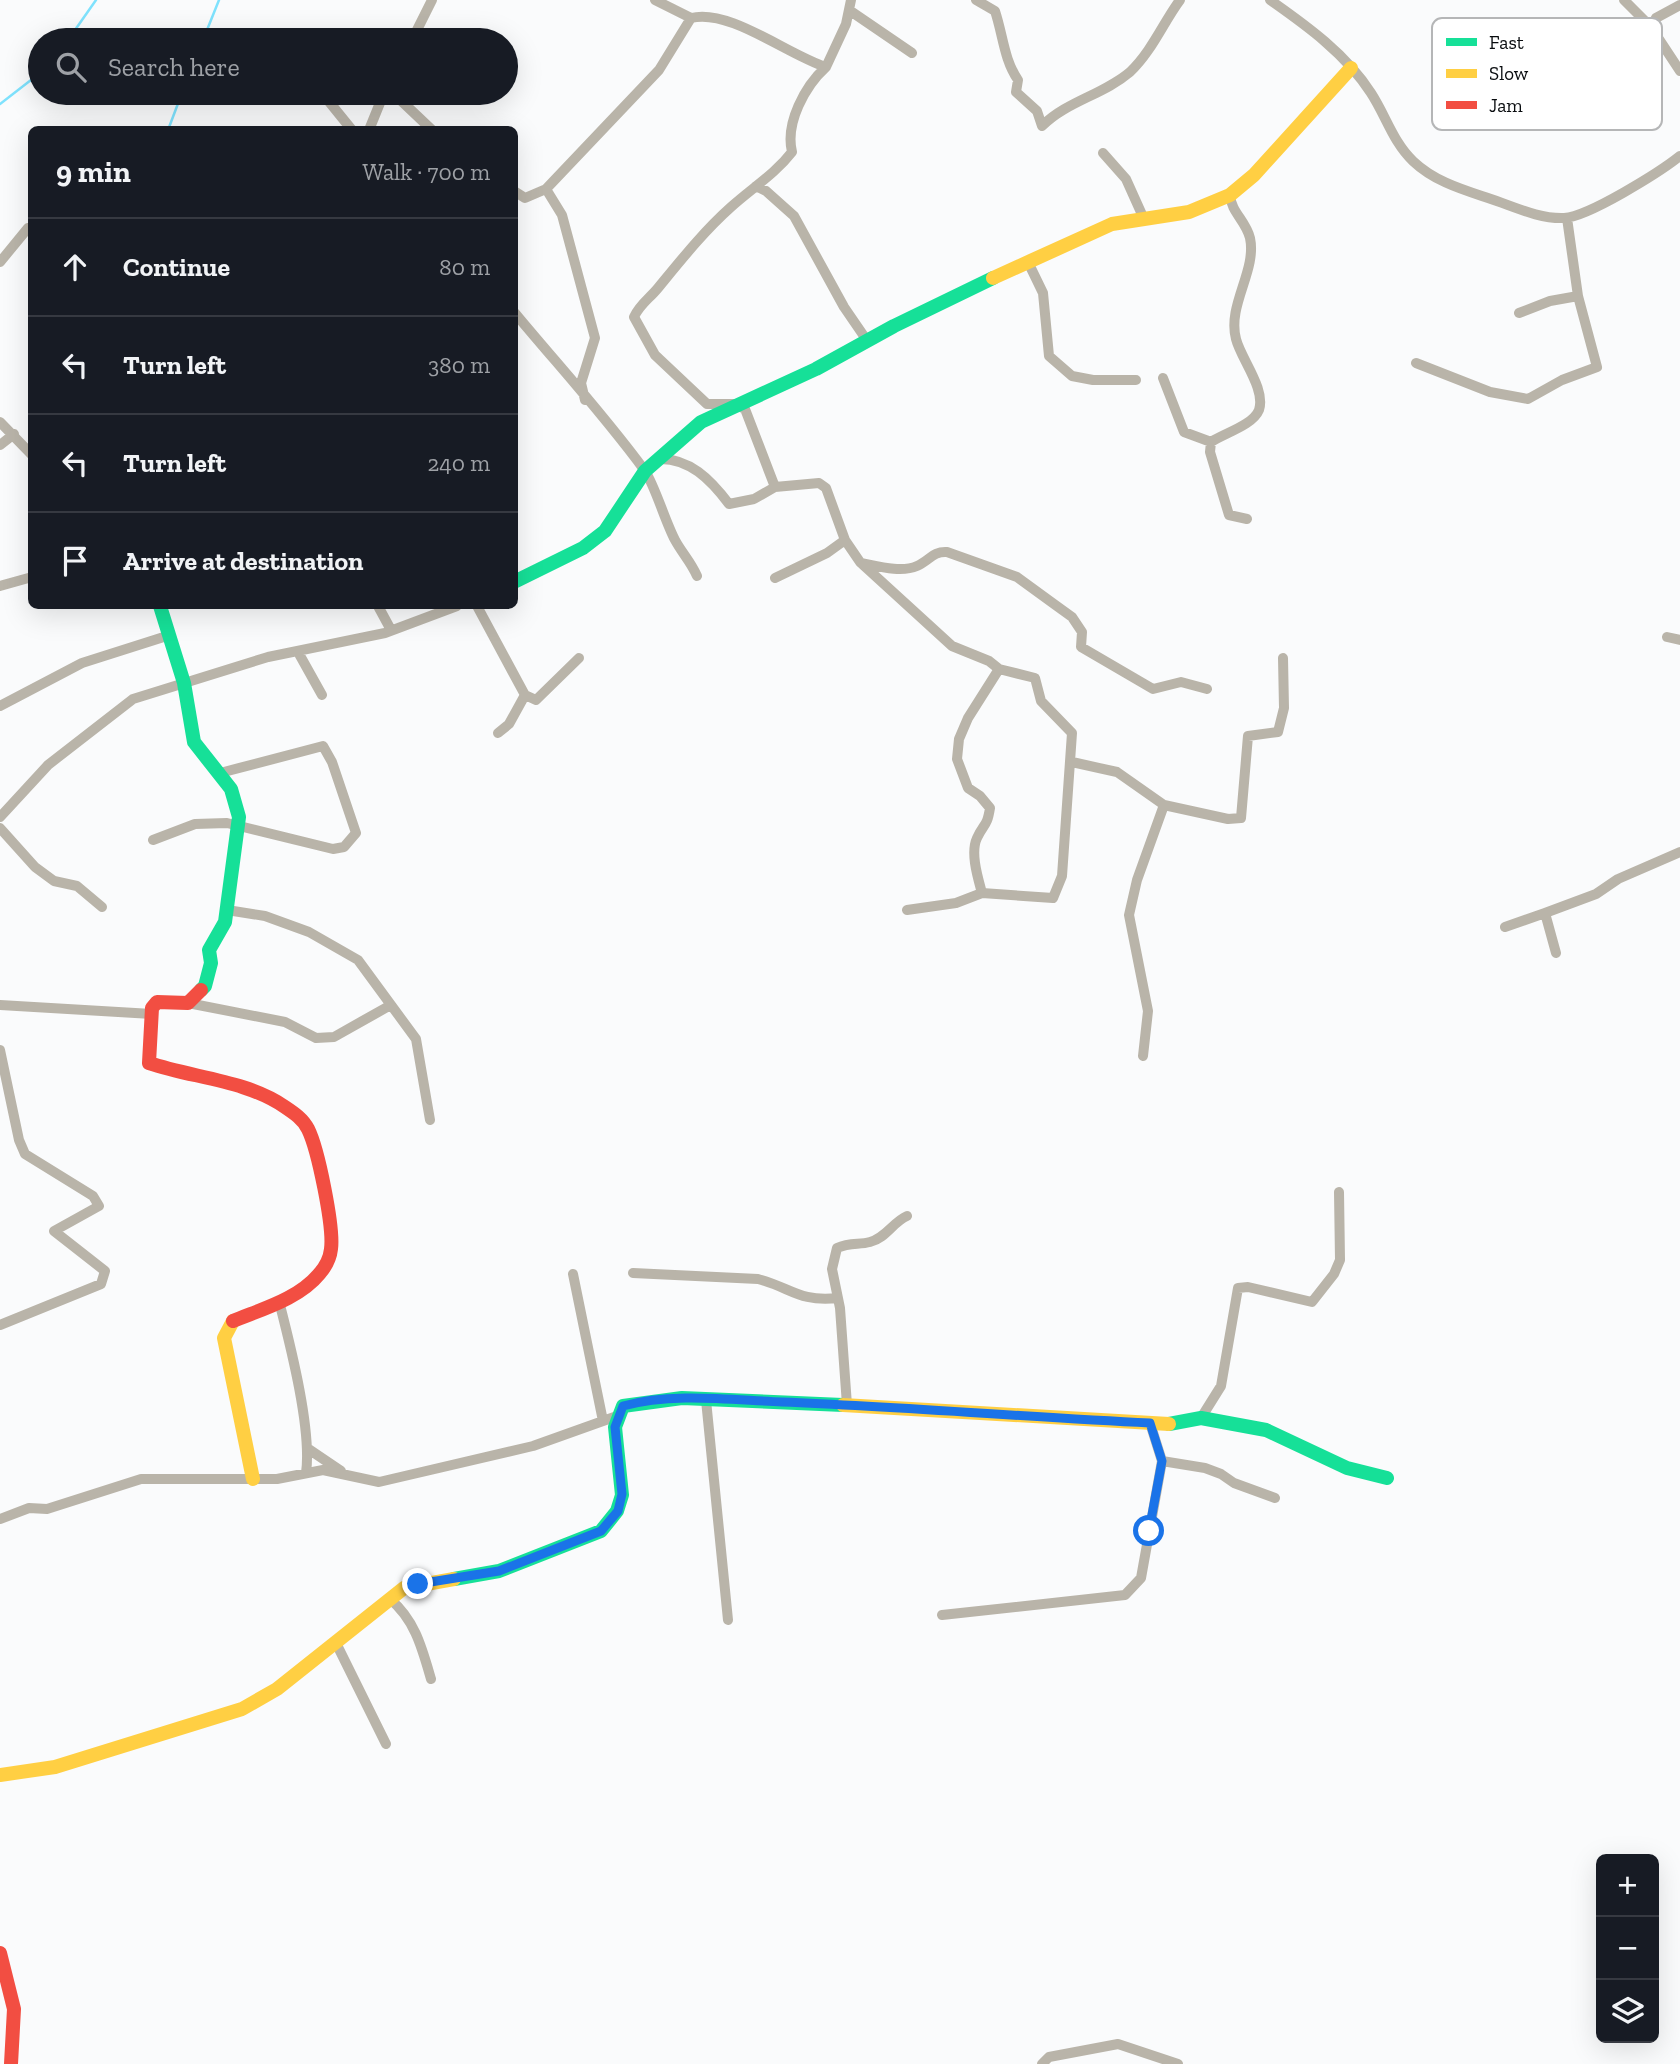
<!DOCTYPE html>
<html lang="en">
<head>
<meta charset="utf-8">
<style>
	:root { --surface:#171b24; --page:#20242c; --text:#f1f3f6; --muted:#9ea1a6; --line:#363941 }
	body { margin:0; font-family:"Zilla Slab",serif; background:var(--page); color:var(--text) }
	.controls { position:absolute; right:21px; bottom:21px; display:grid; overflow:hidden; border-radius:10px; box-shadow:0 7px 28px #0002 }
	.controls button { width:63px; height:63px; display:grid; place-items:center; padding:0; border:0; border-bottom:2px solid var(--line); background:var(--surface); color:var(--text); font:35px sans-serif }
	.stop { position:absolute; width:21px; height:21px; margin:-16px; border:5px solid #1a73e8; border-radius:50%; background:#fff }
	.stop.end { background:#1a73e8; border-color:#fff; box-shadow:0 2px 7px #0008 }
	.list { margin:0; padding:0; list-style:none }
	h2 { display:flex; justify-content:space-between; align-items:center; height:91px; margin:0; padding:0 28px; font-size:30px }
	h2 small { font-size:23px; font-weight:400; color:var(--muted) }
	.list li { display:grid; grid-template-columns:46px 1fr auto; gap:21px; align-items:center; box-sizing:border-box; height:98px; padding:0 28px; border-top:2px solid var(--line) }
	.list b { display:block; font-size:26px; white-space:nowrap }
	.list em { font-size:23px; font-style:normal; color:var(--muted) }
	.icon { flex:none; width:38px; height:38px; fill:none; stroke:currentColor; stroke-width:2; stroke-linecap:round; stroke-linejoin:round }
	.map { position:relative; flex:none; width:1680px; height:2064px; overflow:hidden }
	.search { position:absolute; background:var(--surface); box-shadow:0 7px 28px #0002; left:28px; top:28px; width:490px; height:77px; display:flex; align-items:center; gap:18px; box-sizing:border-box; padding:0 24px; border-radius:38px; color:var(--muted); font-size:26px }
	.panel { position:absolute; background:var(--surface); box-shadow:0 7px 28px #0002; left:28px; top:126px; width:490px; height:483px; border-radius:10px }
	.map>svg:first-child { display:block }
</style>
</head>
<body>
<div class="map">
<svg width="1680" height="2064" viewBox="0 0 1680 2064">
	<rect width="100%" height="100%" fill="#fafbfc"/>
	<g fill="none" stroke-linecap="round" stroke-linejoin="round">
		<path stroke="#7fe2fd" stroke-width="2.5" d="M 68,40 L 96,0
			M 203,40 L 219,0
			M 0,104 L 40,73
			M 168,130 L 182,93"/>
		<path stroke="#b9b4a9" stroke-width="10" d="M 976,0 L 995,11 C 1003,35 1004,60 1018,80 L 1016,92 L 1037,111 L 1042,126 C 1067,101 1103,95 1130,72 C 1152,51 1163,23 1180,0
			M 1270,0 C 1307,26 1346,54 1371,93 C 1386,116 1393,142 1413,161 C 1434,181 1461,189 1488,198 C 1513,206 1538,219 1564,218 C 1588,217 1660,172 1680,156
			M 1624,0 L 1651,27 L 1680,71
			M 849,10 L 912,53
			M 691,18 C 729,8 788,55 826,67 L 846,24 L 851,0
			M 1651,27 L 1656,18 L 1680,5
			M 281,39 L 282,40
			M 412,40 L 432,0
			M 322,93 L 352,130
			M 393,93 L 432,130
			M 369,130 L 384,93
			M 1103,153 L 1126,179 L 1144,219
			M 756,186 L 766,191 L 794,216 L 844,307 L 868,342
			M 514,191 L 525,198 L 546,189
			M 0,262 L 28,228
			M 1028,262 L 1043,293 L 1049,356 L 1072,376 L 1093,380 L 1136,380
			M 514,312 C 558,365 605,416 645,471 C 655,486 665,521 675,540 C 682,553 691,562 697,576
			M 1519,313 L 1550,301 L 1578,296 L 1567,218
			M 1416,363 L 1490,392 L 1528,399 L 1562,380 L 1597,367 L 1578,296
			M 1163,378 L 1184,432 L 1211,442 C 1225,433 1253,425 1259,410 C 1266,389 1241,359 1236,339 C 1227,305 1257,271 1250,238 C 1246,221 1231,212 1230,195
			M 585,400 L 581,383 L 595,338 L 562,215 L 546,189 L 659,70 L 691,18 L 655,0
			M 0,422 L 32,455
			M 1211,442 L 1210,452 L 1229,515 L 1247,519
			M 0,445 L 14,434
			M 657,459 C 689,457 711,480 729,504 L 754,499 L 775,487
			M 845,540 L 860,562 L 952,646 L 989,661 L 999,669 L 968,718 L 959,739 L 957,759 L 968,788 L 980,796 L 990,808 C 987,827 984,823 977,838 C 970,853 978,878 982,893 L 956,903 L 907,910
			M 861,563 C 877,566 901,573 917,566 C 929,561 933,551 947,552 L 1017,577 L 1054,604 L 1072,617 L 1082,632 L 1081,647 L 1153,689 L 1181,682 L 1207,689
			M 775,578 L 827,553 L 845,540 L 826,488 L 819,483 L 775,487 L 745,409 L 734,404 L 707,404 L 655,355 L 634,317 C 640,304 649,299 658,288 C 681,260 704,231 731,207 C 752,188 775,174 792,152 C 785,123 805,86 826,67
			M 0,586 L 32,577
			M 378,606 L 391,630
			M 477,606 L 525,695 L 509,724 L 498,733
			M 1667,637 L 1680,640
			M 298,652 L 322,695
			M 525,695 L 536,700 L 579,658
			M 0,706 L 82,663 L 170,635
			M 1072,762 L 1117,772 L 1164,805 L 1228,819 L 1241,818 L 1248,736 L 1278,732 L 1284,708 L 1283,658
			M 0,817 L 48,765 L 133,699 L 268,657 L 385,633 L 457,606
			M 0,828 L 35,867 L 54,881 L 77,886 L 102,907
			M 153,840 L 195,824 L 227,823 L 333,849 L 344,847 L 356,833 L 332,762 L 323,746 L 220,773
			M 982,893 L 1053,898 L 1062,876 L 1072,733 L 1041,701 L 1035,678 L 999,669
			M 227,910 L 265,916 L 309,932 L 358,960 L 416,1039 L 430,1120
			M 1505,927 L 1545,913
			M 1556,953 L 1545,913 L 1596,894 L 1618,879 L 1680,852
			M 188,1003 L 285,1022 L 316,1038 L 334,1037 L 389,1006
			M 0,1005 L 152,1014
			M 0,1050 L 19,1140 L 25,1154 L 93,1196 L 99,1206 L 54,1231 L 105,1271 L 101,1284 L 0,1325
			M 1143,1056 L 1148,1011 L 1129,915 L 1137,880 L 1164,805
			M 633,1273 L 758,1279 C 792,1288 798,1302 838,1298
			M 573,1274 L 603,1421
			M 280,1305 C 291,1348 312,1431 306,1473
			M 706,1400 L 728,1620
			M 847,1405 L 840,1308 L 832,1269 L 837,1248 C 850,1242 859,1245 870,1242 C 886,1238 893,1222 907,1216
			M 1201,1418 L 1221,1386 L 1238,1288 L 1248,1287 L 1312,1302 L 1334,1274 L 1340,1260 L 1339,1192
			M 307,1448 L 341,1471
			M 1162,1461 L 1205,1468 L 1221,1474 L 1234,1483 L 1275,1498
			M 0,1519 L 29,1508 L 47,1509 L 141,1479 L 277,1479 L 323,1470 L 379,1482 L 533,1446 L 617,1416
			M 390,1599 C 415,1620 422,1648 431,1679
			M 942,1615 L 1125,1595 L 1141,1578 L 1162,1461 L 1150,1423
			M 336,1643 L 386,1744
			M 1042,2064 L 1049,2057 L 1118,2044 L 1178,2064"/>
		<path stroke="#16e098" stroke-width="14" d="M 514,582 L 583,548 L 605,531 L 645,471 L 701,422 L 816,369 L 894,326 L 993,278
			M 160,606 L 184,683 L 194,742 L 231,789 L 239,817 L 225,922 L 209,950 L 211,963 L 205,986 L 201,990
			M 1169,1424 L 1201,1418 L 1266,1430 L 1347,1468 L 1387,1478
			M 454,1579 L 499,1571 L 601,1531 L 617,1511 L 622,1495 L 615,1427 L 623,1406 L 682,1398 L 843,1405"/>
		<path stroke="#ffcf43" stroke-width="14" d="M 993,278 L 1112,224 L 1189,212 L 1230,195 L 1254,175 L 1351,68
			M 233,1321 L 224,1338 L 253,1479
			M 843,1405 L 1169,1424
			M 0,1775 L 55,1767 L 242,1709 L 277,1689 L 404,1588 L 454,1579"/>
		<path stroke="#f24e42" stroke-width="14" d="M 201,990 L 188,1003 L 157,1002 L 152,1008 L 149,1063 C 193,1078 246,1080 285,1107 C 294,1113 303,1119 308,1129 C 318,1149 334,1227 331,1249 C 330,1258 326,1266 320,1273 C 299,1299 262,1309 233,1321
			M 0,1953 L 14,2009 L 11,2064"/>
	</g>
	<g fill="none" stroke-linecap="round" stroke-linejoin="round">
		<path stroke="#1a73e8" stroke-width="9" d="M 418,1584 L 499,1571 L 601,1531 L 618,1511 L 622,1494 L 615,1427 L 623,1406 C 673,1392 731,1400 782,1402 C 906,1407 1027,1417 1150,1423 L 1162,1461 L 1149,1531"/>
	</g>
	<rect x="1432" y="18" width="230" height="112" rx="10" fill="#fff" stroke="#b5b6b7" stroke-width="2"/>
	<rect x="1446" y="38" width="31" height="8" fill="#16e098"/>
	<rect x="1446" y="69" width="31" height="9" fill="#ffcf43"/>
	<rect x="1446" y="101" width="31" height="8" fill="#f24e42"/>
	<g font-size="19" fill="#090c0f">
		<text x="1489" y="49">Fast</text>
		<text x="1489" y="80">Slow</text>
		<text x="1489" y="112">Jam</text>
	</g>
</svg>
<div class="controls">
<button>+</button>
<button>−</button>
<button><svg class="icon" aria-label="layers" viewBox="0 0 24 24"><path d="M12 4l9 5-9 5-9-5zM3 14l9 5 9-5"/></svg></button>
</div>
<div class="stop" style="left:1149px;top:1531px"></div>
<div class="stop end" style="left:418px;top:1584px"></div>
<div class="search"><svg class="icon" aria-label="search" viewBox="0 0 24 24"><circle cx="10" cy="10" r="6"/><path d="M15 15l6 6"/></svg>Search here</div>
<section class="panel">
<h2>9 min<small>Walk · 700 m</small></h2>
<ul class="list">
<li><svg class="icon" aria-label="ahead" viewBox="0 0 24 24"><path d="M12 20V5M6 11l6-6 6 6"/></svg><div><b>Continue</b></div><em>80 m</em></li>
<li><svg class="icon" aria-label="left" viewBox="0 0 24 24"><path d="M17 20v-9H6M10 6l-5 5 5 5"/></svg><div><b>Turn left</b></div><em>380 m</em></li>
<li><svg class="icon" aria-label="left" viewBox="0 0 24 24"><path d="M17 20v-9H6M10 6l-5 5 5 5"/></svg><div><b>Turn left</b></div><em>240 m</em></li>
<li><svg class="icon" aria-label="arrive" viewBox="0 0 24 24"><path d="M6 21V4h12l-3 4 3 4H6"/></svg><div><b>Arrive at destination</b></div></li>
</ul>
</section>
</div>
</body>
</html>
